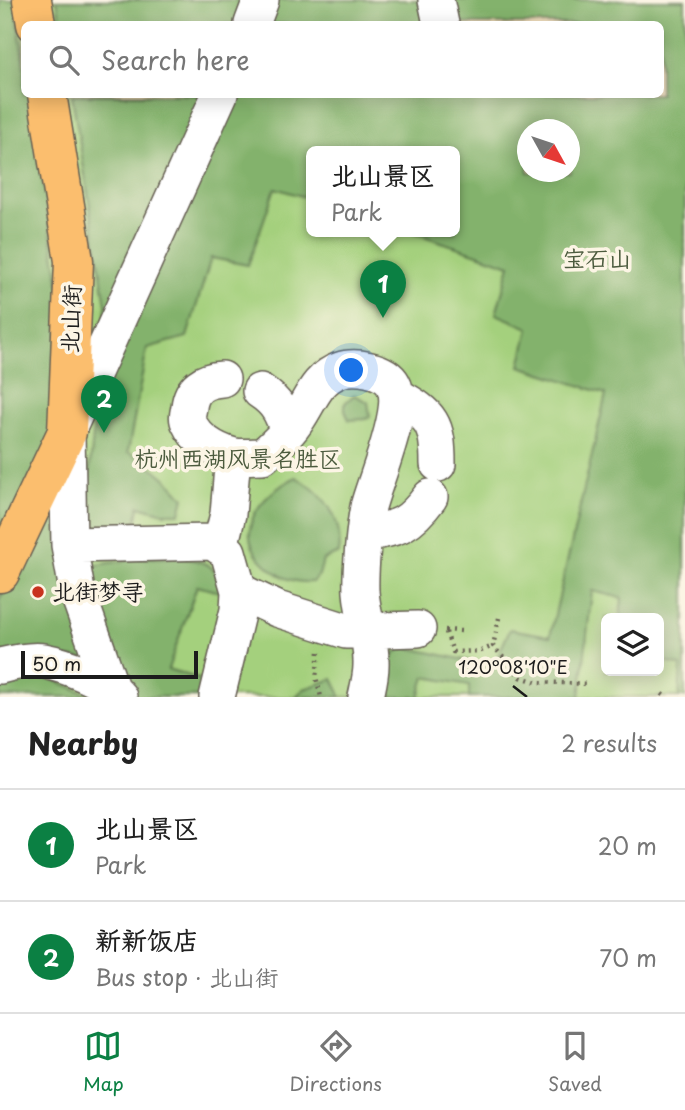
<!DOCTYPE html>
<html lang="en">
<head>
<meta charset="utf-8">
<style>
	:root { --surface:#fff; --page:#f2f2f2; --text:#222; --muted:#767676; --line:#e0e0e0; --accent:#0b8043 }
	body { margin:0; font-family:"Playpen Sans","LXGW WenKai TC",sans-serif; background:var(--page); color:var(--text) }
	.controls { position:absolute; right:21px; bottom:21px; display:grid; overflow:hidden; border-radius:10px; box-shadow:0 4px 18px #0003 }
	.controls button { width:63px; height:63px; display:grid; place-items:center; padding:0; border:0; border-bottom:2px solid var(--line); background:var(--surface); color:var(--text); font:35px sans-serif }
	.compass { position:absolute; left:517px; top:119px; width:63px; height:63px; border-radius:50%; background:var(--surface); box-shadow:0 4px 18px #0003; rotate:130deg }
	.scale { position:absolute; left:21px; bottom:18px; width:177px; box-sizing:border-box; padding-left:7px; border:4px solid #1c1c1c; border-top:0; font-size:19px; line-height:24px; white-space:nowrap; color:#1c1c1c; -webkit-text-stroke:5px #fcf5e5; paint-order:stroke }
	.you { position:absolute; left:352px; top:371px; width:24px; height:24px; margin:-18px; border:5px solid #fff; border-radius:50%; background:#1a73e8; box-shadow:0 0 0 10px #1a73e833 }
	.badge { display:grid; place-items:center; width:46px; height:46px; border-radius:50%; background:var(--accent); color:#fff; font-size:23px; font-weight:700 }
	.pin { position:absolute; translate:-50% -58px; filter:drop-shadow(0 2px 4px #0008) }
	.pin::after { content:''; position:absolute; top:37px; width:24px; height:21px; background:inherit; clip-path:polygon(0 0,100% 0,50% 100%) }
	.popup { position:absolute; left:306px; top:146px; width:154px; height:91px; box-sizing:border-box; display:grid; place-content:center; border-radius:10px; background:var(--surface); filter:drop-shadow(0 2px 5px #0005); font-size:23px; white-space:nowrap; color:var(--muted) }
	.popup b { font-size:26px; color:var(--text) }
	.popup::after { content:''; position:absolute; left:50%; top:100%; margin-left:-14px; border:14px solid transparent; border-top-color:var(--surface) }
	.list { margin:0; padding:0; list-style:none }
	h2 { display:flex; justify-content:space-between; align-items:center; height:91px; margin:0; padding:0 28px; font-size:30px }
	h2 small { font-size:23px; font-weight:400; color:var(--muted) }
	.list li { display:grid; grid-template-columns:46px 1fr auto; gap:21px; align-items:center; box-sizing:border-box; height:112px; padding:0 28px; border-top:2px solid var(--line) }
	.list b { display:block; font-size:26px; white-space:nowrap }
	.list p { margin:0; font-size:23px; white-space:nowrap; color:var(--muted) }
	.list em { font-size:23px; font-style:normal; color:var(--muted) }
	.icon { flex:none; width:38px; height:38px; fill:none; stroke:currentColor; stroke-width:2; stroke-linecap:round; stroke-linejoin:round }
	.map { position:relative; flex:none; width:685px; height:697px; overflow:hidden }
	.search { position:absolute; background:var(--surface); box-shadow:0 4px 18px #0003; left:21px; right:21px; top:21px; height:77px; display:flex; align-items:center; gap:18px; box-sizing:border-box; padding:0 24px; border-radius:10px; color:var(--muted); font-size:26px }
	.sheet { height:315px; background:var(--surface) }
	nav { display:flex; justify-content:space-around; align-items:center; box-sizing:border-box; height:98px; border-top:2px solid var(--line); background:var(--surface); font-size:19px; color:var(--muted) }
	nav a { display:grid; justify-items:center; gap:4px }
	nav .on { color:var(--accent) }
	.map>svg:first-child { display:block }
</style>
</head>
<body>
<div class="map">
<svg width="685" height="697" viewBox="0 0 685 697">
	<rect width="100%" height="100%" fill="#fcf5e5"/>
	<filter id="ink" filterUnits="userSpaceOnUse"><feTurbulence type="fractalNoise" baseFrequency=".0143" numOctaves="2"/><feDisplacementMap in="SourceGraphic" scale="14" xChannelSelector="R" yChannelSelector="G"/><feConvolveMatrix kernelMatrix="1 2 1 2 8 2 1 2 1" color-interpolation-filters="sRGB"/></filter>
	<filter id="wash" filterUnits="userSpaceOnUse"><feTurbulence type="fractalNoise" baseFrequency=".00686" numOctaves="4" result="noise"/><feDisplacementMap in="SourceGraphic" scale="28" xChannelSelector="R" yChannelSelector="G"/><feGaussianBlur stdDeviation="1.57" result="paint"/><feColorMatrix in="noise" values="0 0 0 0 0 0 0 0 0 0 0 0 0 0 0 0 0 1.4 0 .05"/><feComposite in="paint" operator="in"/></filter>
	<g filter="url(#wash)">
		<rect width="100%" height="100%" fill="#f0dbb9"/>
		<path fill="#a4d07d" stroke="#60764c" stroke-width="2" fill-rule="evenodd" d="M 0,0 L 685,0 L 685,697 L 0,697 ZM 24,24 L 660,24 L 660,94 L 24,94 ZM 528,130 L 570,130 L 570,172 L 528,172 ZM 311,152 L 455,152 L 455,232 L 311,232 ZM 606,618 L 659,618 L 659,671 L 606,671 Z"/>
		<path fill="#83b26c" stroke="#506744" stroke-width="2" fill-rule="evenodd" d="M 0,0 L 15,0 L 24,66 L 24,94 L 29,95 L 61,296 L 53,439 L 0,549 Z
			M 57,0 L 685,0 L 685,697 L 679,697 L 681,666 L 659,660 L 659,618 L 620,618 L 622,598 L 592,591 L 580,697 L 469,697 L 469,685 L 425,677 L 419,697 L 385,697 L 394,653 L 405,647 L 493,666 L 510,629 L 550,636 L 606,394 L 520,366 L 529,328 L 496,314 L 510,265 L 412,232 L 455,232 L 455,152 L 311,152 L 311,199 L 275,188 L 248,265 L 211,258 L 187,337 L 147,348 L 128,452 C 151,465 167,477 184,498 L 180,513 L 164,513 L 139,506 L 136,526 L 94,532 L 84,527 L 106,305 L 72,95 L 660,94 L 660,24 L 61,24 ZM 528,130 L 570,130 L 570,172 L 528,172 Z
			M 354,395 L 368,402 L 370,416 L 366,419 L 349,420 L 345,411 L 345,403 Z
			M 296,477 C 325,494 343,519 339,553 L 323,560 L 319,575 L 312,582 C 295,583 284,579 271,569 C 228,535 258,496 296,477 Z
			M 52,507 L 90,659 L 0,653 L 0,599 L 44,510 Z
			M 142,558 C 161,558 204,554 216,572 C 219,578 222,586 224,593 L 197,586 L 168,669 L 205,681 L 201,697 L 133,697 L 121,662 L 88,591 L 90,566 Z
			M 37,672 L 93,697 L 0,697 L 0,681 Z
			M 333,679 L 340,693 L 340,697 L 295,697 L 304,689 Z"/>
	</g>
	<g filter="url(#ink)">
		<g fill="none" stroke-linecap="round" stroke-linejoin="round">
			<g stroke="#665f53" stroke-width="38">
				<path id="minor" d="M 436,0 L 441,24
					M 252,24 L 261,0
					M 222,379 C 204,380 191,388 189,407 C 188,413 186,418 189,423 C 196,439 214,450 231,455 C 240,458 253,456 263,456 C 276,444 290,432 299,417 C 311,399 317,378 340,370 C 354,365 385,369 393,384 C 407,408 375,479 368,507 C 364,526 360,572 361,592 C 363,616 372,641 371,665 C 371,676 368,687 366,697
					M 260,391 C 277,402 282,413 288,431
					M 397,396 C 432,415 438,424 438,464
					M 366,533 C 399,529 410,524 430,497
					M 69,545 L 212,542 L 228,552 L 239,591 L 238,610 L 217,697
					M 220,547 L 228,514 L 233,456
					M 239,591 L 277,609 L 346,631 L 418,629
					M 0,666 C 12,663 32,659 44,661 C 66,665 105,680 119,697
					M 111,688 L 77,591 L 69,545 L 67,432 L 220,94"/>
			</g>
			<g stroke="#665f53" stroke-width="41">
				<path id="major" d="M 32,0 L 36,24
					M 0,573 L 67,432 L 74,261 L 47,94"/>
			</g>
			<path stroke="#665f53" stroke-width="4.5" stroke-dasharray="2 5" stroke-linecap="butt" d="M 499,618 L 493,646 L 521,677 L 536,682 L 589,684
				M 445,630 L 461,631
				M 446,632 L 453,652 L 481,651 L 493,646
				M 319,652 L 316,677 L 321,697
				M 662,694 L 666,697"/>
			<use href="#minor" stroke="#fff" stroke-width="35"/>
			<use href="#major" stroke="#fbbe6e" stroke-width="38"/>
		</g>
	</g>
	<path fill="none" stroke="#1c1c1c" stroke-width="2.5" d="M 513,686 L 527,697"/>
	<circle fill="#c8321e" stroke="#fcf5e5" stroke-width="2.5" cx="38" cy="592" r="7"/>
	<g text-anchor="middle" stroke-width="7" stroke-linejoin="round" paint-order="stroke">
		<g font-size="23" fill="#4c5b3e" stroke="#fcf5e5">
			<text x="597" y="267">宝石山</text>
			<text x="238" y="467">杭州西湖风景名胜区</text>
		</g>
		<g font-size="23" fill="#1c1c1c" stroke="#fcf5e5">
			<text transform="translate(71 319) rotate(-88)" y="8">北山街</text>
		</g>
		<g font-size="23" fill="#1c1c1c" stroke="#fcf5e5" text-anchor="start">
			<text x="52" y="600">北街梦寻</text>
		</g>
	</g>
	<g font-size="18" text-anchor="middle" fill="#1c1c1c" stroke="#fcf5e5" stroke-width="7" stroke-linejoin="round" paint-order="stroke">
		<text x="513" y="674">120°08'10"E</text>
	</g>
</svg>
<div class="controls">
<button><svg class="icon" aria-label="layers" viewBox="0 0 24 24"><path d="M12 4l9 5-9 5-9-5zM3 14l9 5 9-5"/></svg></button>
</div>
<svg class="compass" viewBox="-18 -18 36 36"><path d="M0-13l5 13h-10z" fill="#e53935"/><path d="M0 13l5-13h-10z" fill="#767676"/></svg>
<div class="scale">50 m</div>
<div class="you"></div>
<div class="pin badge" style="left:383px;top:318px">1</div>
<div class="popup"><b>北山景区</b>Park</div>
<div class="pin badge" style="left:104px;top:433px">2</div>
<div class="search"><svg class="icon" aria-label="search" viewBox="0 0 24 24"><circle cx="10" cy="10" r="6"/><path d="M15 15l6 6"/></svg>Search here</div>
</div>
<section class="sheet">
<h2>Nearby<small>2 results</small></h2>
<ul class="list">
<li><span class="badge">1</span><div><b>北山景区</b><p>Park</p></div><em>20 m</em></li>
<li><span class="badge">2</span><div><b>新新饭店</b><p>Bus stop · 北山街</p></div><em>70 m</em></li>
</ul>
</section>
<nav>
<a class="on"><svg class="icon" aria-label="map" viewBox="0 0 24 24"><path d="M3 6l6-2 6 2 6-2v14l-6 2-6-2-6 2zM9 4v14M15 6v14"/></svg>Map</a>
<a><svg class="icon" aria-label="directions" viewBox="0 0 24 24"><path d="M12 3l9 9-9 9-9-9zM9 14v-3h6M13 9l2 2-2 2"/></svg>Directions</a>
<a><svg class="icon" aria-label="saved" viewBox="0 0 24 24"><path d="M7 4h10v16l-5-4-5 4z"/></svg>Saved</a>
</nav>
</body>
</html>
